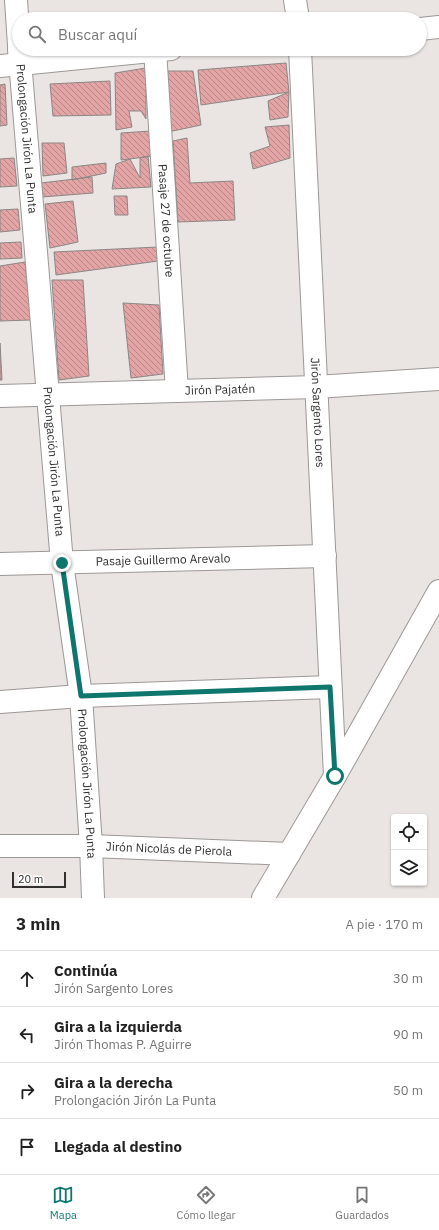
<!DOCTYPE html>
<html lang="es">
<head>
<meta charset="utf-8">
<style>
	:root { --surface:#fff; --page:#f2f2f2; --text:#222; --muted:#767676; --line:#e0e0e0; --accent:#0f766e }
	body { margin:0; font-family:"IBM Plex Sans",sans-serif; background:var(--page); color:var(--text) }
	.controls { position:absolute; right:12px; bottom:12px; display:grid; overflow:hidden; border-radius:4px; box-shadow:0 1px 3px #0004 }
	.controls button { width:36px; height:36px; display:grid; place-items:center; padding:0; border:0; border-bottom:1px solid var(--line); background:var(--surface); color:var(--text); font:20px sans-serif }
	.scale { position:absolute; left:12px; bottom:10px; width:54px; box-sizing:border-box; padding-left:4px; border:2px solid #323130; border-top:0; font-size:11px; line-height:14px; white-space:nowrap; color:#323130; -webkit-text-stroke:3px #fff; paint-order:stroke }
	.stop { position:absolute; width:12px; height:12px; margin:-9px; border:3px solid #0f766e; border-radius:50%; background:#fff }
	.stop.end { background:#0f766e; border-color:#fff; box-shadow:0 1px 4px #0008 }
	.list { margin:0; padding:0; list-style:none }
	h2 { display:flex; justify-content:space-between; align-items:center; height:52px; margin:0; padding:0 16px; font-size:17px }
	h2 small { font-size:13px; font-weight:400; color:var(--muted) }
	.list li { display:grid; grid-template-columns:26px 1fr auto; gap:12px; align-items:center; box-sizing:border-box; height:56px; padding:0 16px; border-top:1px solid var(--line) }
	.list b { display:block; font-size:15px; white-space:nowrap }
	.list p { margin:0; font-size:13px; white-space:nowrap; color:var(--muted) }
	.list em { font-size:13px; font-style:normal; color:var(--muted) }
	.icon { flex:none; width:22px; height:22px; fill:none; stroke:currentColor; stroke-width:2; stroke-linecap:round; stroke-linejoin:round }
	.map { position:relative; flex:none; width:439px; height:898px; overflow:hidden }
	.search { position:absolute; background:var(--surface); box-shadow:0 1px 3px #0004; left:12px; right:12px; top:12px; height:44px; display:flex; align-items:center; gap:10px; box-sizing:border-box; padding:0 14px; border-radius:22px; color:var(--muted); font-size:15px }
	.sheet { height:276px; background:var(--surface) }
	nav { display:flex; justify-content:space-around; align-items:center; box-sizing:border-box; height:56px; border-top:1px solid var(--line); background:var(--surface); font-size:11px; color:var(--muted) }
	nav a { display:grid; justify-items:center; gap:2px }
	nav .on { color:var(--accent) }
	.map>svg:first-child { display:block }
</style>
</head>
<body>
<div class="map">
<svg width="439" height="898" viewBox="0 0 439 898">
	<defs>
		<pattern id="building-back-hatch" width="6" height="6" patternUnits="userSpaceOnUse"><rect width="6" height="6" fill="#e2a4a5"/><path d="M-1 5l2 2M0 0l6 6M5-1l2 2" fill="none" stroke="#b88687"/></pattern>
	</defs>
	<rect width="100%" height="100%" fill="#eae5e3"/>
	<path fill="url(#building-back-hatch)" stroke="#8b8786" d="M 286,63 L 289,92 L 201,105 L 198,70 Z
		M 146,68 L 146,119 L 141,111 L 129,111 L 132,127 L 116,130 L 115,73 Z
		M 165,71 L 193,71 L 201,125 L 168,132 Z
		M 110,81 L 111,115 L 53,116 L 50,84 Z
		M 5,84 L 7,125 L 0,126 L 0,85 Z
		M 289,92 L 288,117 L 270,120 L 268,101 Z
		M 289,125 L 290,158 L 253,169 L 250,153 L 270,146 L 265,127 Z
		M 151,131 L 153,156 L 121,160 L 121,133 Z
		M 187,138 L 190,183 L 233,181 L 235,220 L 178,222 L 173,141 Z
		M 42,143 L 64,143 L 67,173 L 43,176 Z
		M 148,156 L 151,187 L 112,189 L 116,164 L 130,159 L 140,178 L 140,158 Z
		M 14,158 L 17,186 L 0,187 L 0,159 Z
		M 106,163 L 106,173 L 72,180 L 72,167 Z
		M 92,177 L 93,193 L 42,197 L 41,183 Z
		M 114,196 L 127,196 L 128,215 L 115,215 Z
		M 73,201 L 78,242 L 50,248 L 45,204 Z
		M 18,209 L 20,230 L 0,232 L 0,210 Z
		M 21,242 L 22,258 L 0,259 L 0,243 Z
		M 158,247 L 158,261 L 56,275 L 54,252 Z
		M 25,262 L 31,320 L 0,321 L 0,266 Z
		M 52,280 L 83,280 L 89,376 L 59,380 Z
		M 123,303 L 159,305 L 163,374 L 131,378 Z
		M 0,343 L 2,380 L 0,380 Z"/>
	<g fill="none" stroke-linecap="round" stroke-linejoin="round">
		<g stroke="#9c9896" stroke-width="24">
			<g id="street">
				<path d="M 16,0 L 19,45"/>
				<path d="M 295,0 L 298,19"/>
				<path d="M 420,29 L 439,27"/>
				<path id="s1" d="M 19,49 L 62,563 L 81,696 L 91,846 L 93,898"/>
				<path id="s2" d="M 300,49 L 335,776"/>
				<path id="s3" d="M 155,50 L 177,391"/>
				<path d="M 0,66 L 171,49"/>
				<path id="s4" d="M 0,396 L 316,387 L 439,379"/>
				<path id="s5" d="M 0,564 L 325,556"/>
				<path d="M 0,702 L 81,696 L 330,687"/>
				<path id="s6" d="M 0,846 L 91,846 L 289,854"/>
				<path d="M 263,898 L 335,776 L 439,591"/>
			</g>
		</g>
		<use href="#street" stroke="#fff" stroke-width="22"/>
	</g>
	<g fill="none" stroke-linecap="round" stroke-linejoin="round">
		<path stroke="#0f766e" stroke-width="5" d="M 62,563 L 81,696 L 330,687 L 335,776"/>
	</g>
	<g text-anchor="middle" stroke-width="4" stroke-linejoin="round" paint-order="stroke">
		<g font-size="12" fill="#323130" stroke="#fff">
			<text dy="4" stroke="none"><textPath href="#s1" startOffset="90">Prolongación Jirón La Punta</textPath></text>
			<text dy="4" stroke="none"><textPath href="#s3" startOffset="171">Pasaje 27 de octubre</textPath></text>
			<text dy="4" stroke="none"><textPath href="#s4" startOffset="220">Jirón Pajatén</textPath></text>
			<text dy="4" stroke="none"><textPath href="#s2" startOffset="364">Jirón Sargento Lores</textPath></text>
			<text dy="4" stroke="none"><textPath href="#s1" startOffset="414">Prolongación Jirón La Punta</textPath></text>
			<text dy="4" stroke="none"><textPath href="#s5" startOffset="163">Pasaje Guillermo Arevalo</textPath></text>
			<text dy="4" stroke="none"><textPath href="#s1" startOffset="738">Prolongación Jirón La Punta</textPath></text>
			<text dy="4" stroke="none"><textPath href="#s6" startOffset="169">Jirón Nicolás de Pierola</textPath></text>
		</g>
	</g>
</svg>
<div class="controls">
<button><svg class="icon" aria-label="locate" viewBox="0 0 24 24"><circle cx="12" cy="12" r="6"/><path d="M12 2v4M12 18v4M2 12h4M18 12h4"/></svg></button>
<button><svg class="icon" aria-label="layers" viewBox="0 0 24 24"><path d="M12 4l9 5-9 5-9-5zM3 14l9 5 9-5"/></svg></button>
</div>
<div class="scale">20 m</div>
<div class="stop" style="left:335px;top:776px"></div>
<div class="stop end" style="left:62px;top:563px"></div>
<div class="search"><svg class="icon" aria-label="search" viewBox="0 0 24 24"><circle cx="10" cy="10" r="6"/><path d="M15 15l6 6"/></svg>Buscar aquí</div>
</div>
<section class="sheet">
<h2>3 min<small>A pie · 170 m</small></h2>
<ul class="list">
<li><svg class="icon" aria-label="ahead" viewBox="0 0 24 24"><path d="M12 20V5M6 11l6-6 6 6"/></svg><div><b>Continúa</b><p>Jirón Sargento Lores</p></div><em>30 m</em></li>
<li><svg class="icon" aria-label="left" viewBox="0 0 24 24"><path d="M17 20v-9H6M10 6l-5 5 5 5"/></svg><div><b>Gira a la izquierda</b><p>Jirón Thomas P. Aguirre</p></div><em>90 m</em></li>
<li><svg class="icon" aria-label="right" viewBox="0 0 24 24"><path d="M7 20v-9h11M14 6l5 5-5 5"/></svg><div><b>Gira a la derecha</b><p>Prolongación Jirón La Punta</p></div><em>50 m</em></li>
<li><svg class="icon" aria-label="arrive" viewBox="0 0 24 24"><path d="M6 21V4h12l-3 4 3 4H6"/></svg><div><b>Llegada al destino</b></div></li>
</ul>
</section>
<nav>
<a class="on"><svg class="icon" aria-label="map" viewBox="0 0 24 24"><path d="M3 6l6-2 6 2 6-2v14l-6 2-6-2-6 2zM9 4v14M15 6v14"/></svg>Mapa</a>
<a><svg class="icon" aria-label="directions" viewBox="0 0 24 24"><path d="M12 3l9 9-9 9-9-9zM9 14v-3h6M13 9l2 2-2 2"/></svg>Cómo llegar</a>
<a><svg class="icon" aria-label="saved" viewBox="0 0 24 24"><path d="M7 4h10v16l-5-4-5 4z"/></svg>Guardados</a>
</nav>
</body>
</html>
